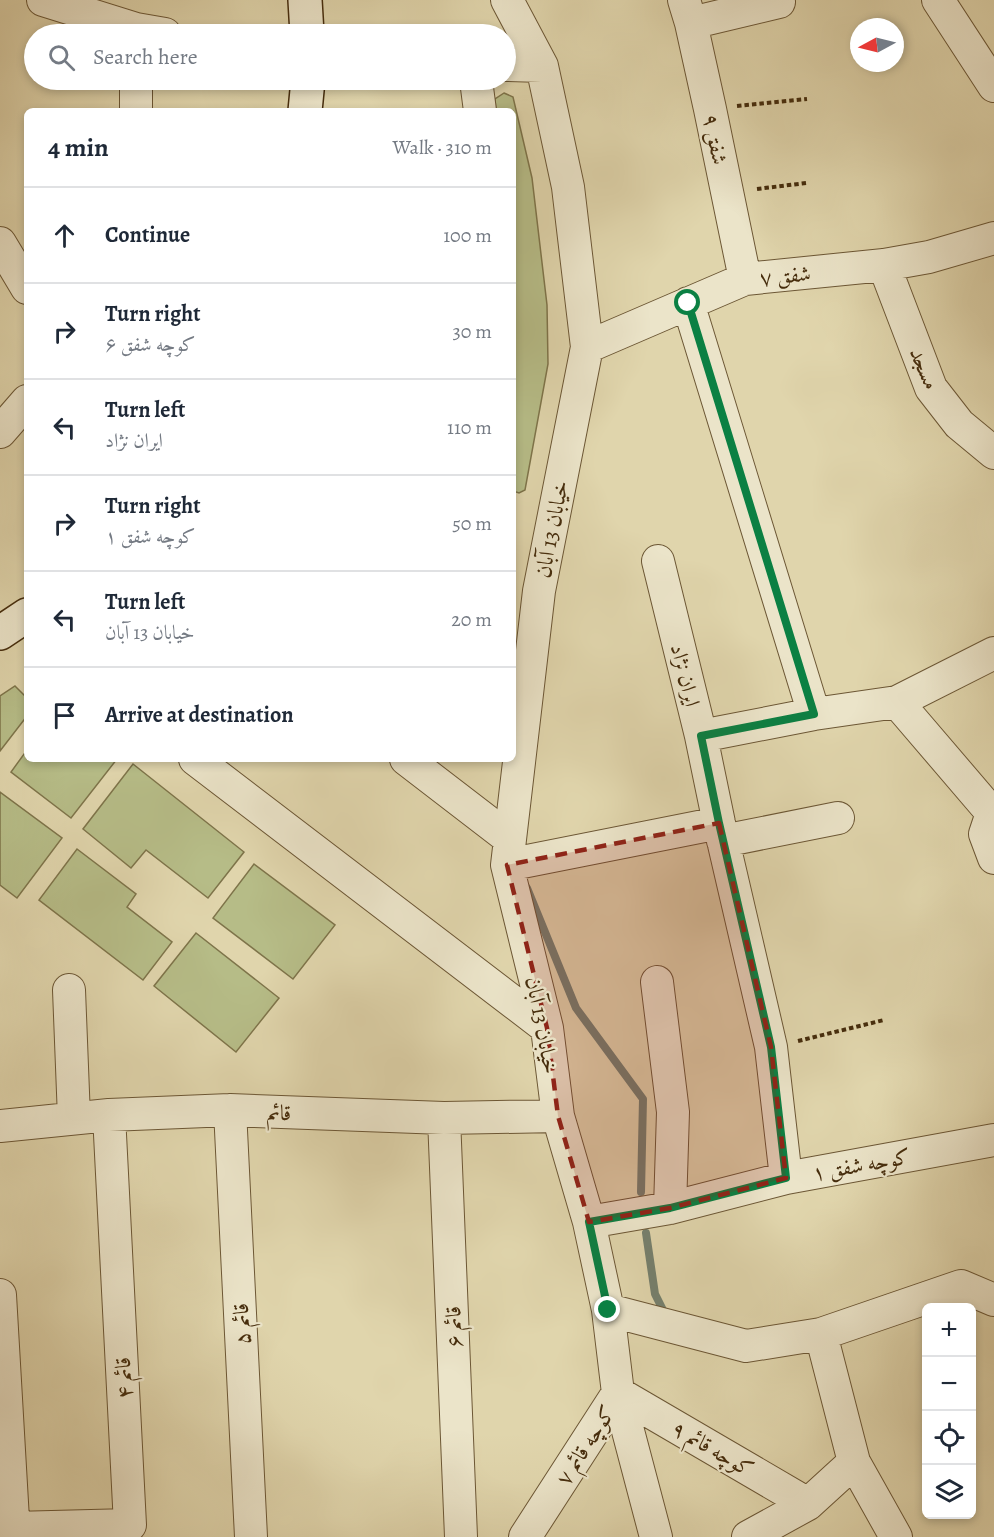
<!DOCTYPE html>
<html lang="en">
<head>
<meta charset="utf-8">
<style>
	:root { --surface:#fff; --page:#f6f6f7; --text:#1f2937; --muted:#747a83; --line:#e0e1e3 }
	body { margin:0; font-family:Alegreya,Amiri,serif; background:var(--page); color:var(--text) }
	.controls { position:absolute; right:18px; bottom:18px; display:grid; overflow:hidden; border-radius:9px; box-shadow:0 3px 9px #0003 }
	.controls button { width:54px; height:54px; display:grid; place-items:center; padding:0; border:0; border-bottom:2px solid var(--line); background:var(--surface); color:var(--text); font:30px sans-serif }
	.compass { position:absolute; left:850px; top:18px; width:54px; height:54px; border-radius:50%; background:var(--surface); box-shadow:0 3px 9px #0003; rotate:263deg }
	.stop { position:absolute; width:18px; height:18px; margin:-14px; border:4px solid #0b8043; border-radius:50%; background:#fff }
	.stop.end { background:#0b8043; border-color:#fff; box-shadow:0 2px 6px #0008 }
	.list { margin:0; padding:0; list-style:none }
	h2 { display:flex; justify-content:space-between; align-items:center; height:78px; margin:0; padding:0 24px; font-size:26px }
	h2 small { font-size:20px; font-weight:400; color:var(--muted) }
	.list li { display:grid; grid-template-columns:39px 1fr auto; gap:18px; align-items:center; box-sizing:border-box; height:96px; padding:0 24px; border-top:2px solid var(--line) }
	.list b { display:block; font-size:22px; white-space:nowrap }
	.list p { margin:0; font-size:20px; white-space:nowrap; color:var(--muted) }
	.list em { font-size:20px; font-style:normal; color:var(--muted) }
	.icon { flex:none; width:33px; height:33px; fill:none; stroke:currentColor; stroke-width:2; stroke-linecap:round; stroke-linejoin:round }
	.map { position:relative; flex:none; width:994px; height:1537px; overflow:hidden }
	.search { position:absolute; background:var(--surface); box-shadow:0 3px 9px #0003; left:24px; top:24px; width:492px; height:66px; display:flex; align-items:center; gap:15px; box-sizing:border-box; padding:0 21px; border-radius:33px; color:var(--muted); font-size:22px }
	.panel { position:absolute; background:var(--surface); box-shadow:0 3px 9px #0003; left:24px; top:108px; width:492px; height:654px; border-radius:9px }
	.map>svg:first-child { display:block }
</style>
</head>
<body>
<div class="map">
<svg width="994" height="1537" viewBox="0 0 994 1537">
	<rect width="100%" height="100%" fill="#e0d5ac"/>
	<filter id="stains"><feTurbulence type="fractalNoise" baseFrequency=".00333" numOctaves="4"/><feColorMatrix values="0 0 0 0 .2 0 0 0 0 .09 0 0 0 0 .02 0 0 0 .5 -.17"/></filter>
	<radialGradient id="worn" r=".72"><stop offset=".6" stop-color="#630" stop-opacity="0"/><stop offset="1" stop-color="#630" stop-opacity=".3"/></radialGradient>
	<path fill="#b6bc87" stroke="#7e744a" stroke-width="1.5" d="M 504,93 L 513,97 L 532,178 L 547,305 L 548,364 L 525,490 L 519,493 L 513,491 L 513,111 L 496,111 L 495,99 Z
		M 15,686 L 27,698 L 27,716 L 0,751 L 0,696 Z
		M 27,750 L 27,759 L 117,759 L 71,818 L 11,772 Z
		M 133,764 L 244,852 L 208,898 L 146,850 L 131,868 L 83,829 Z
		M 0,792 L 62,838 L 17,898 L 0,885 Z
		M 77,849 L 136,894 L 127,907 L 172,942 L 143,980 L 39,900 Z
		M 254,864 L 335,925 L 293,979 L 213,918 Z
		M 196,933 L 279,998 L 236,1052 L 154,986 Z"/>
	<g fill="none" stroke-linecap="round" stroke-linejoin="round">
		<path stroke="#75806e" stroke-width="8" d="M 527,888 L 576,1008 L 643,1099 L 641,1192
			M 646,1233 L 655,1294 L 666,1316"/>
		<g stroke="#6c5735" stroke-width="34">
			<path id="street" d="M 43,0 L 136,29 L 165,34
				M 507,0 L 542,66 L 568,187 L 587,347 L 539,591 L 507,865 L 547,1028 L 558,1116 L 589,1222 L 608,1310 L 618,1393 L 525,1537
				M 684,0 L 691,23 L 710,109 L 745,279
				M 938,0 L 994,86
				M 691,23 L 779,2
				M 506,65 L 542,66
				M 136,80 L 136,111
				M 476,80 L 480,111
				M 0,243 L 27,288
				M 884,265 L 931,388 L 959,424 L 994,453
				M 688,303 L 814,714
				M 587,347 L 745,279 L 884,265 L 929,257 L 994,238
				M 0,432 L 27,401
				M 658,561 L 701,736 L 719,823 L 771,1047 L 786,1178
				M 897,702 L 992,813 L 985,834 L 994,858
				M 701,736 L 814,714 L 897,702 L 994,653
				M 195,759 L 547,1028
				M 406,759 L 510,839
				M 723,841 L 838,818
				M 507,865 L 719,823
				M 657,982 L 673,1112 L 670,1208
				M 69,990 L 74,1118
				M 230,1110 L 251,1537
				M 444,1118 L 461,1537
				M 0,1126 L 109,1115 L 230,1110 L 444,1118 L 558,1116
				M 589,1222 L 670,1208 L 786,1178 L 994,1140
				M 0,1295 L 14,1537
				M 608,1310 L 746,1346 L 821,1334 L 961,1286 L 994,1300
				M 821,1334 L 854,1462 L 896,1537
				M 618,1393 L 808,1504
				M 618,1393 L 656,1537
				M 13,1528 L 130,1525 L 109,1115
				M 748,1537 L 808,1504 L 854,1462"/>
		</g>
		<g stroke="#462d0d" stroke-width="36">
			<path id="secondary" d="M 305,0 L 307,34
				M 305,111 L 308,80
				M 0,633 L 27,615"/>
		</g>
		<path stroke="#462d0d" stroke-width="4" stroke-dasharray="4.5 3" stroke-linecap="butt" d="M 737,106 L 807,99
			M 757,189 L 806,183
			M 798,1041 L 884,1020"/>
		<use href="#street" stroke="#ebe4c9" stroke-width="32"/>
		<use href="#secondary" stroke="#ebe4c9" stroke-width="33"/>
	</g>
	<g fill="none" stroke-linecap="round" stroke-linejoin="round">
		<path stroke="#0b8043" stroke-width="8" d="M 608,1310 L 589,1222 L 670,1208 L 786,1178 L 771,1047 L 719,823 L 701,736 L 814,714 L 688,303"/>
	</g>
	<path fill="#8f2418" fill-opacity="0.2" stroke="#8f2418" stroke-width="4.5" stroke-dasharray="12 8" stroke-linejoin="round" d="M 719,823 L 771,1047 L 786,1178 L 670,1208 L 589,1222 L 558,1116 L 547,1028 L 507,865 Z"/>
	<g text-anchor="middle" stroke-width="4.5" stroke-linejoin="round" paint-order="stroke">
		<g font-size="22" fill="#462d0d" stroke="#ebe4c9">
			<text transform="translate(716 139) rotate(79)" y="8">شفق ۹</text>
			<text transform="translate(785 275) rotate(-6)" y="8">شفق ۷</text>
			<text transform="translate(925 368) rotate(66)" y="8">مسجد</text>
			<text transform="translate(551 529) rotate(-79)" y="8">خیابان 13 آبان</text>
			<text transform="translate(686 675) rotate(76)" y="8">ایران نژاد</text>
			<text transform="translate(543 1025) rotate(79)" y="8">خیابان 13 آبان</text>
			<text transform="translate(279 1112) rotate(2)" y="8">قائم</text>
			<text transform="translate(861 1164) rotate(-10)" y="8">کوچه شفق ۱</text>
			<text transform="translate(241 1324) rotate(-93)" y="8">قائم ۵</text>
			<text transform="translate(453 1327) rotate(-92)" y="8">قائم ۶</text>
			<text transform="translate(123 1378) rotate(-93)" y="8">قائم ۴</text>
			<text transform="translate(585 1445) rotate(-57)" y="8">کوچه قائم ۷</text>
			<text transform="translate(713 1448) rotate(30)" y="8">کوچه قائم ۹</text>
		</g>
	</g>
	<rect width="100%" height="100%" filter="url(#stains)"/>
	<rect width="100%" height="100%" fill="url(#worn)"/>
</svg>
<div class="controls">
<button>+</button>
<button>−</button>
<button><svg class="icon" aria-label="locate" viewBox="0 0 24 24"><circle cx="12" cy="12" r="6"/><path d="M12 2v4M12 18v4M2 12h4M18 12h4"/></svg></button>
<button><svg class="icon" aria-label="layers" viewBox="0 0 24 24"><path d="M12 4l9 5-9 5-9-5zM3 14l9 5 9-5"/></svg></button>
</div>
<svg class="compass" viewBox="-18 -18 36 36"><path d="M0-13l5 13h-10z" fill="#e53935"/><path d="M0 13l5-13h-10z" fill="#747a83"/></svg>
<div class="stop" style="left:688px;top:303px"></div>
<div class="stop end" style="left:608px;top:1310px"></div>
<div class="search"><svg class="icon" aria-label="search" viewBox="0 0 24 24"><circle cx="10" cy="10" r="6"/><path d="M15 15l6 6"/></svg>Search here</div>
<section class="panel">
<h2>4 min<small>Walk · 310 m</small></h2>
<ul class="list">
<li><svg class="icon" aria-label="ahead" viewBox="0 0 24 24"><path d="M12 20V5M6 11l6-6 6 6"/></svg><div><b>Continue</b></div><em>100 m</em></li>
<li><svg class="icon" aria-label="right" viewBox="0 0 24 24"><path d="M7 20v-9h11M14 6l5 5-5 5"/></svg><div><b>Turn right</b><p>کوچه شفق ۶</p></div><em>30 m</em></li>
<li><svg class="icon" aria-label="left" viewBox="0 0 24 24"><path d="M17 20v-9H6M10 6l-5 5 5 5"/></svg><div><b>Turn left</b><p>ایران نژاد</p></div><em>110 m</em></li>
<li><svg class="icon" aria-label="right" viewBox="0 0 24 24"><path d="M7 20v-9h11M14 6l5 5-5 5"/></svg><div><b>Turn right</b><p>کوچه شفق ۱</p></div><em>50 m</em></li>
<li><svg class="icon" aria-label="left" viewBox="0 0 24 24"><path d="M17 20v-9H6M10 6l-5 5 5 5"/></svg><div><b>Turn left</b><p>خیابان 13 آبان</p></div><em>20 m</em></li>
<li><svg class="icon" aria-label="arrive" viewBox="0 0 24 24"><path d="M6 21V4h12l-3 4 3 4H6"/></svg><div><b>Arrive at destination</b></div></li>
</ul>
</section>
</div>
</body>
</html>
